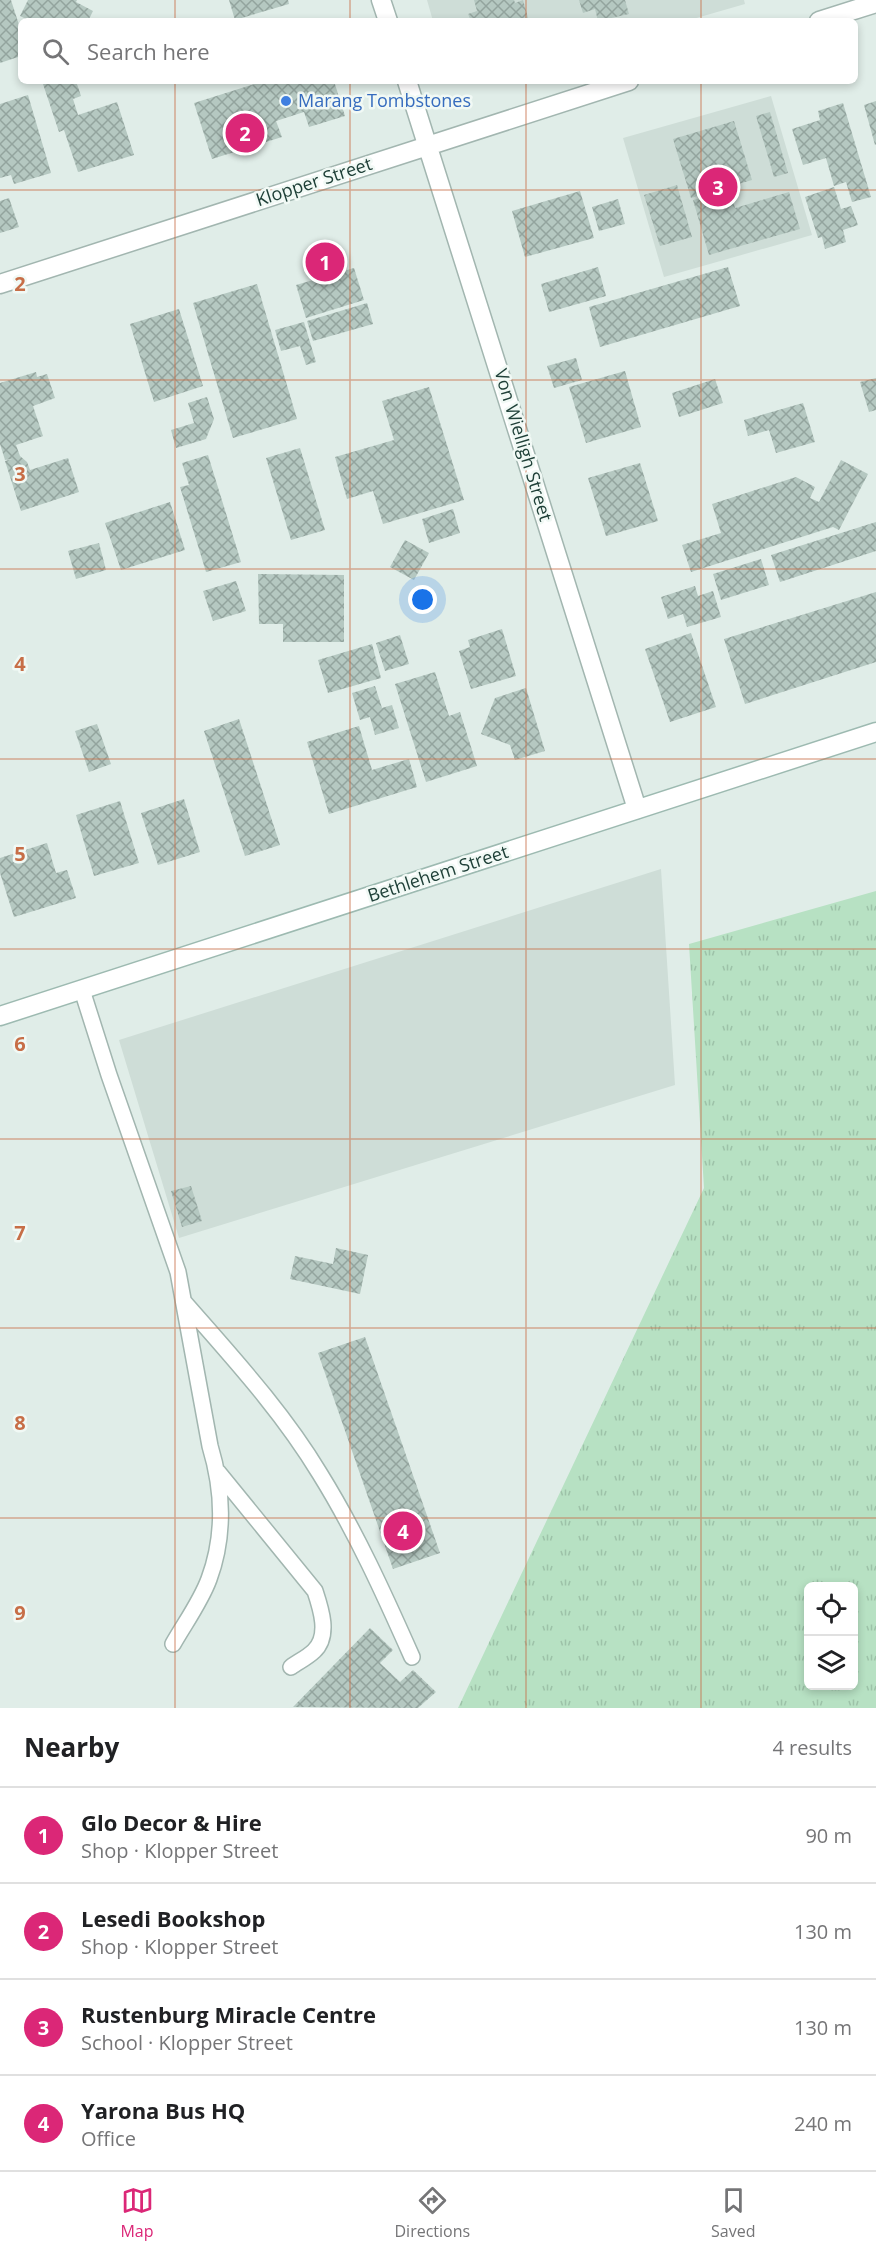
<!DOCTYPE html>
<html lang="en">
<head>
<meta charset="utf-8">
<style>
	:root { --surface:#fff; --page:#f2f2f2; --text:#202124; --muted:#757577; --line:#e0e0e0; --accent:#db2777 }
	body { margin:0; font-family:"Open Sans",sans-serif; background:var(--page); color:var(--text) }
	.controls { position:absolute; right:18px; bottom:18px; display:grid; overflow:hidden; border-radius:9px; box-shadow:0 3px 9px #0003 }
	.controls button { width:54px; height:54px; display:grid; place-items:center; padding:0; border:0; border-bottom:2px solid var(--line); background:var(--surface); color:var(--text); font:30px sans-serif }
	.you { position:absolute; left:423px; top:600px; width:21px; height:21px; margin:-15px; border:4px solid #fff; border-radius:50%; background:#1a73e8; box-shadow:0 0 0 9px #1a73e833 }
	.badge { display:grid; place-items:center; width:39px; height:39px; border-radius:50%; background:var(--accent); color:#fff; font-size:20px; font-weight:700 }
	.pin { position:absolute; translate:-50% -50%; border:3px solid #fff; box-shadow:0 2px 6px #0006 }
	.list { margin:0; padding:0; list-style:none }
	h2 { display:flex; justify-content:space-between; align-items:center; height:78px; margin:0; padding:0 24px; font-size:26px }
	h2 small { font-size:20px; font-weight:400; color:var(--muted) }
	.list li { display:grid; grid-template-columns:39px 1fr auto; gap:18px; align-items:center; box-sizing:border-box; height:96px; padding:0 24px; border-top:2px solid var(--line) }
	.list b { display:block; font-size:22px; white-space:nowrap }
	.list p { margin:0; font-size:20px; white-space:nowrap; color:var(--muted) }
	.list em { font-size:20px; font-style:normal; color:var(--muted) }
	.icon { flex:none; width:33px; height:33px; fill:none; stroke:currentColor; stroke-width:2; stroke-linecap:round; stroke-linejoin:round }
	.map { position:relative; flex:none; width:876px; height:1708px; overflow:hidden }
	.search { position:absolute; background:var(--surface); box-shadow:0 3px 9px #0003; left:18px; right:18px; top:18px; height:66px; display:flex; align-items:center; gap:15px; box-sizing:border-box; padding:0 21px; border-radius:9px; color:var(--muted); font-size:22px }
	.sheet { height:462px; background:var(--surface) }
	nav { display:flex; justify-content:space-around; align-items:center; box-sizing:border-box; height:84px; border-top:2px solid var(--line); background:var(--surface); font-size:16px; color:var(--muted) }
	nav a { display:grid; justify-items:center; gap:3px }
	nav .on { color:var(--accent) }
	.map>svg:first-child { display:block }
</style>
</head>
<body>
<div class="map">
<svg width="876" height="1708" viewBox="0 0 876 1708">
	<defs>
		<pattern id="grass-tufts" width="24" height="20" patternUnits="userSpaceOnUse" patternTransform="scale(1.5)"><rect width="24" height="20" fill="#b7e1c3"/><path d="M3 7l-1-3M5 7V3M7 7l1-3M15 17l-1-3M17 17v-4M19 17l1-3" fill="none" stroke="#9dc2a8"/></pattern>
		<pattern id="building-cross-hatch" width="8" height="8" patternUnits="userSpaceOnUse" patternTransform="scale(1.5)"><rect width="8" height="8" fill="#b5c8c1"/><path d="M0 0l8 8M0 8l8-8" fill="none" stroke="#93a49e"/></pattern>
	</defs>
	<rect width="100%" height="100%" fill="#e0ede8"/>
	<path fill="#ceddd7" d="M 427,0 L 744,0 L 745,4 L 686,21 L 433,21 Z
		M 771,96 L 812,235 L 664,277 L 623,138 Z
		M 661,869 L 675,1085 L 179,1238 L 119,1040 Z"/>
	<path fill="url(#grass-tufts)" fill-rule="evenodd" d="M 876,891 L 876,1708 L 458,1708 L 704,1188 L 689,944 ZM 808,1586 L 854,1586 L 854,1686 L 808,1686 Z"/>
	<path fill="url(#building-cross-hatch)" d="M 0,0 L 11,0 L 21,31 L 21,56 L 0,63 Z
		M 28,0 L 77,0 L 76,2 L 93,11 L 89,19 L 93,21 L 30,21 L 20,16 Z
		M 229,0 L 288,0 L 289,4 L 235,20 Z
		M 474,0 L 514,0 L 515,3 L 523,0 L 529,21 L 471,21 L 468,14 L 477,11 Z
		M 579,0 L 625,0 L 629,14 L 598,21 L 595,9 L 583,13 Z
		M 42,81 L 76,81 L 81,96 L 73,99 L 78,115 L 117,102 L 134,155 L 78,172 L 64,130 L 59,132 Z
		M 264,81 L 334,81 L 345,116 L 309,127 L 304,112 L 276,121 L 282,137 L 212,159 L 194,103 Z
		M 28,95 L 51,173 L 14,184 L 11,175 L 0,178 L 0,104 Z
		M 876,101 L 876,144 L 875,145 L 864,105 Z
		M 843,103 L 871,197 L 852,202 L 846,182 L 834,186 L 826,158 L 803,165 L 792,129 L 820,120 L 818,111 Z
		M 770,112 L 788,173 L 774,177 L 756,116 Z
		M 734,121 L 752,180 L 691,198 L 673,139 Z
		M 677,185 L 692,237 L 660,246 L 644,195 Z
		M 834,187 L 841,209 L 851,206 L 858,225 L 843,230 L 846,242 L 825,249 L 822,237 L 818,238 L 805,197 Z
		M 730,190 L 735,208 L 789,192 L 800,229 L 709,255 L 693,200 Z
		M 580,191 L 594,238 L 525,257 L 512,211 Z
		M 9,198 L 19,227 L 0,233 L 0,201 Z
		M 618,199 L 625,224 L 599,231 L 592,207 Z
		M 598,267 L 606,296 L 549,312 L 541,284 Z
		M 728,267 L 740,306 L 600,347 L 589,307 Z
		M 354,268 L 364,300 L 306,318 L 296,285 Z
		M 257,284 L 297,419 L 233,438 L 193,303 Z
		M 367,303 L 373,324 L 313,341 L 307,321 Z
		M 179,309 L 203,386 L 154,402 L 130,324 Z
		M 304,322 L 316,362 L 306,365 L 300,346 L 281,351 L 275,330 Z
		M 576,358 L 582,380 L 554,388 L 547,366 Z
		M 625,371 L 641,427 L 586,443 L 569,387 Z
		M 36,372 L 37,377 L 47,374 L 55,398 L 33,406 L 43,436 L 16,445 L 20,456 L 27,462 L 30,470 L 68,458 L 79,492 L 21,511 L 5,461 L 12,459 L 5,460 L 0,444 L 0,383 Z
		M 876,378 L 876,410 L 869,412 L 860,382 Z
		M 715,379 L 723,403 L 679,417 L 672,393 Z
		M 429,387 L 464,500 L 383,524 L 373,491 L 347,499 L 335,457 L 394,440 L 382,401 Z
		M 207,397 L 214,419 L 206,439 L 176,448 L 171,430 L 194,423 L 188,403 Z
		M 803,403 L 815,442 L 776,453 L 769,430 L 748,436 L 744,420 Z
		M 300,448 L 325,530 L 291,540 L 266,458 Z
		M 208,455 L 241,562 L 206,572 L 180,487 L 189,485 L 182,463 Z
		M 841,460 L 868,474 L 839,530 L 833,527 L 691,572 L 682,545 L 721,533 L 712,504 L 796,477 L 815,487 L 810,498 L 819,502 Z
		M 640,463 L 658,521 L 606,536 L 588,478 Z
		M 170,502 L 185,550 L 121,570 L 105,523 Z
		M 453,509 L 460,533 L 429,543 L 422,519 Z
		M 876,522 L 876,551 L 780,582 L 771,555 Z
		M 405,540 L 429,553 L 414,580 L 390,567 Z
		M 99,543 L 106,570 L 76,579 L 68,551 Z
		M 761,559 L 769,585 L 721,600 L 713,574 Z
		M 258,574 L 344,575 L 344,642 L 283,642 L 283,624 L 259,624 Z
		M 236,581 L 246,611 L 213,621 L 203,591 Z
		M 695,586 L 698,596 L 713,591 L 721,617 L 687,627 L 683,614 L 668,619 L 661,597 Z
		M 876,592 L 876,662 L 745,704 L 724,639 Z
		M 502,629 L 516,676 L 471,689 L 459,651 L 470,647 L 468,640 Z
		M 691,633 L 716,707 L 670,722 L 645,649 Z
		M 400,635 L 409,664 L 385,671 L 376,643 Z
		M 372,644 L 381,678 L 328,693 L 318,660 Z
		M 435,672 L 449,716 L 460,712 L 477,766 L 426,782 L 395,684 Z
		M 375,686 L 382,708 L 392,705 L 399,728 L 375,735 L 370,717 L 360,720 L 352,693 Z
		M 526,688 L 545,751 L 515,760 L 510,745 L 481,734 L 495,698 Z
		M 239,719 L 280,845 L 245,856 L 204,731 Z
		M 97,724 L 111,764 L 89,772 L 75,731 Z
		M 359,726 L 372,770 L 409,759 L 417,787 L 329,814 L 307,742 Z
		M 184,799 L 200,852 L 158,865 L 141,813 Z
		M 120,801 L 139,863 L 94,876 L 76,815 Z
		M 47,843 L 56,873 L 67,870 L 76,898 L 14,917 L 0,873 L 0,858 Z
		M 191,1186 L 202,1221 L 182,1227 L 171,1191 Z
		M 336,1248 L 368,1255 L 360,1294 L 290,1279 L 295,1256 L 333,1264 Z
		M 365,1337 L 440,1553 L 393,1569 L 318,1353 Z
		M 370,1628 L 393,1650 L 380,1663 L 400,1682 L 413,1670 L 436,1692 L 418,1708 L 293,1707 Z"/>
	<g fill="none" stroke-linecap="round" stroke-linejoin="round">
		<g stroke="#a2b6b0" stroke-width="18">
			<path id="service" d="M 82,990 L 109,1075 L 178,1272 L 210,1446 C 223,1489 225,1536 209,1579 C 201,1601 185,1623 173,1644
				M 184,1302 C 232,1357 282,1411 320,1474 C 356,1532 384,1594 412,1657
				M 218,1472 L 315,1591 C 321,1609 330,1636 314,1651 C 308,1657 298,1662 291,1667"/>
		</g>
		<g stroke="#a2b6b0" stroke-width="21">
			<path id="minor" d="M 381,0 L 388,21
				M 819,21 L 876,3
				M 407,81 L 637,809
				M 0,284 L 629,81"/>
		</g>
		<g stroke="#9dbab1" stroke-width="21">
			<path id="secondary" d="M 0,1016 L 876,732"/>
		</g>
		<use href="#service" stroke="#fff" stroke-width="15"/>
		<use href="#minor" stroke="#fff" stroke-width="18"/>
		<use href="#secondary" stroke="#fff" stroke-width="18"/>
	</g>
	<path fill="none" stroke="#c76e47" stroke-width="1.5" stroke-opacity="0.55" d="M 175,0 L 175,21M 350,0 L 350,21M 526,0 L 526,21M 701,0 L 701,21M 175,81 L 175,1708M 350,81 L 350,1708M 526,81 L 526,1708M 701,81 L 701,1708M 0,190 L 876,190M 0,380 L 876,380M 0,569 L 876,569M 0,759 L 876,759M 0,949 L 876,949M 0,1139 L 876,1139M 0,1328 L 876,1328M 0,1518 L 876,1518"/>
	<circle fill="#3f7fe0" stroke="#f1f9f5" stroke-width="2" cx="286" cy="101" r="6"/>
	<g text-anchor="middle" stroke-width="5" stroke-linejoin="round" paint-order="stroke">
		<g font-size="18" fill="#366cbe" stroke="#f1f9f5" text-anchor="start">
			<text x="298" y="107">Marang Tombstones</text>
		</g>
		<g font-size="18" fill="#1f4038" stroke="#f1f9f5">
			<text transform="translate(314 182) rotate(-18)" y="6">Klopper Street</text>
			<text transform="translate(523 445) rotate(73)" y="6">Von Wielligh Street</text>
			<text transform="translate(438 874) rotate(-18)" y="6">Bethlehem Street</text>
		</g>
	</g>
	<g font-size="20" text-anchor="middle" font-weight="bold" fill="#c76e47" stroke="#f1f9f5" stroke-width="5" stroke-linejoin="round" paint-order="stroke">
		<text x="20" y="291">2</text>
		<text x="20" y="481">3</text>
		<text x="20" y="671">4</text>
		<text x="20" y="861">5</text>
		<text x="20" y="1051">6</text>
		<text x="20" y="1240">7</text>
		<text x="20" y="1430">8</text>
		<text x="20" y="1620">9</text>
	</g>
</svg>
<div class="controls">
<button><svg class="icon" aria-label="locate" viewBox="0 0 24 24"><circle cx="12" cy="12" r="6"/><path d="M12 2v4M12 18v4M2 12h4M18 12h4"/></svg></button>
<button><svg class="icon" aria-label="layers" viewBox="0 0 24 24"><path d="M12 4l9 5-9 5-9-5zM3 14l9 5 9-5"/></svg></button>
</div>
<div class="you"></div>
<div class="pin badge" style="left:325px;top:262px">1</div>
<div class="pin badge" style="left:245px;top:133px">2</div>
<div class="pin badge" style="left:718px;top:187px">3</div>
<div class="pin badge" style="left:403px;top:1531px">4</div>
<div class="search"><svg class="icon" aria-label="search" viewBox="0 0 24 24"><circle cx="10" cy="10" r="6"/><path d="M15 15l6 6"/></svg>Search here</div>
</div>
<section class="sheet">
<h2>Nearby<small>4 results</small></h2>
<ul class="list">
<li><span class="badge">1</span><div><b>Glo Decor &amp; Hire</b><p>Shop · Klopper Street</p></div><em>90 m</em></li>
<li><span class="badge">2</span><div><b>Lesedi Bookshop</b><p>Shop · Klopper Street</p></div><em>130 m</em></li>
<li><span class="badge">3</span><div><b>Rustenburg Miracle Centre</b><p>School · Klopper Street</p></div><em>130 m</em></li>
<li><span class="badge">4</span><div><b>Yarona Bus HQ</b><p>Office</p></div><em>240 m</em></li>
</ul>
</section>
<nav>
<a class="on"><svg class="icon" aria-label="map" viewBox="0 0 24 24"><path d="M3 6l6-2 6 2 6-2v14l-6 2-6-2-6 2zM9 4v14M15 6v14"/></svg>Map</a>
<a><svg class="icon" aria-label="directions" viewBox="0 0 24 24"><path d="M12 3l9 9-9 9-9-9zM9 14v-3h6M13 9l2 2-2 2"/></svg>Directions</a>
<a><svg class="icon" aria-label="saved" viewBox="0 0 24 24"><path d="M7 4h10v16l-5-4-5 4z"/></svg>Saved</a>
</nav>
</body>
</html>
